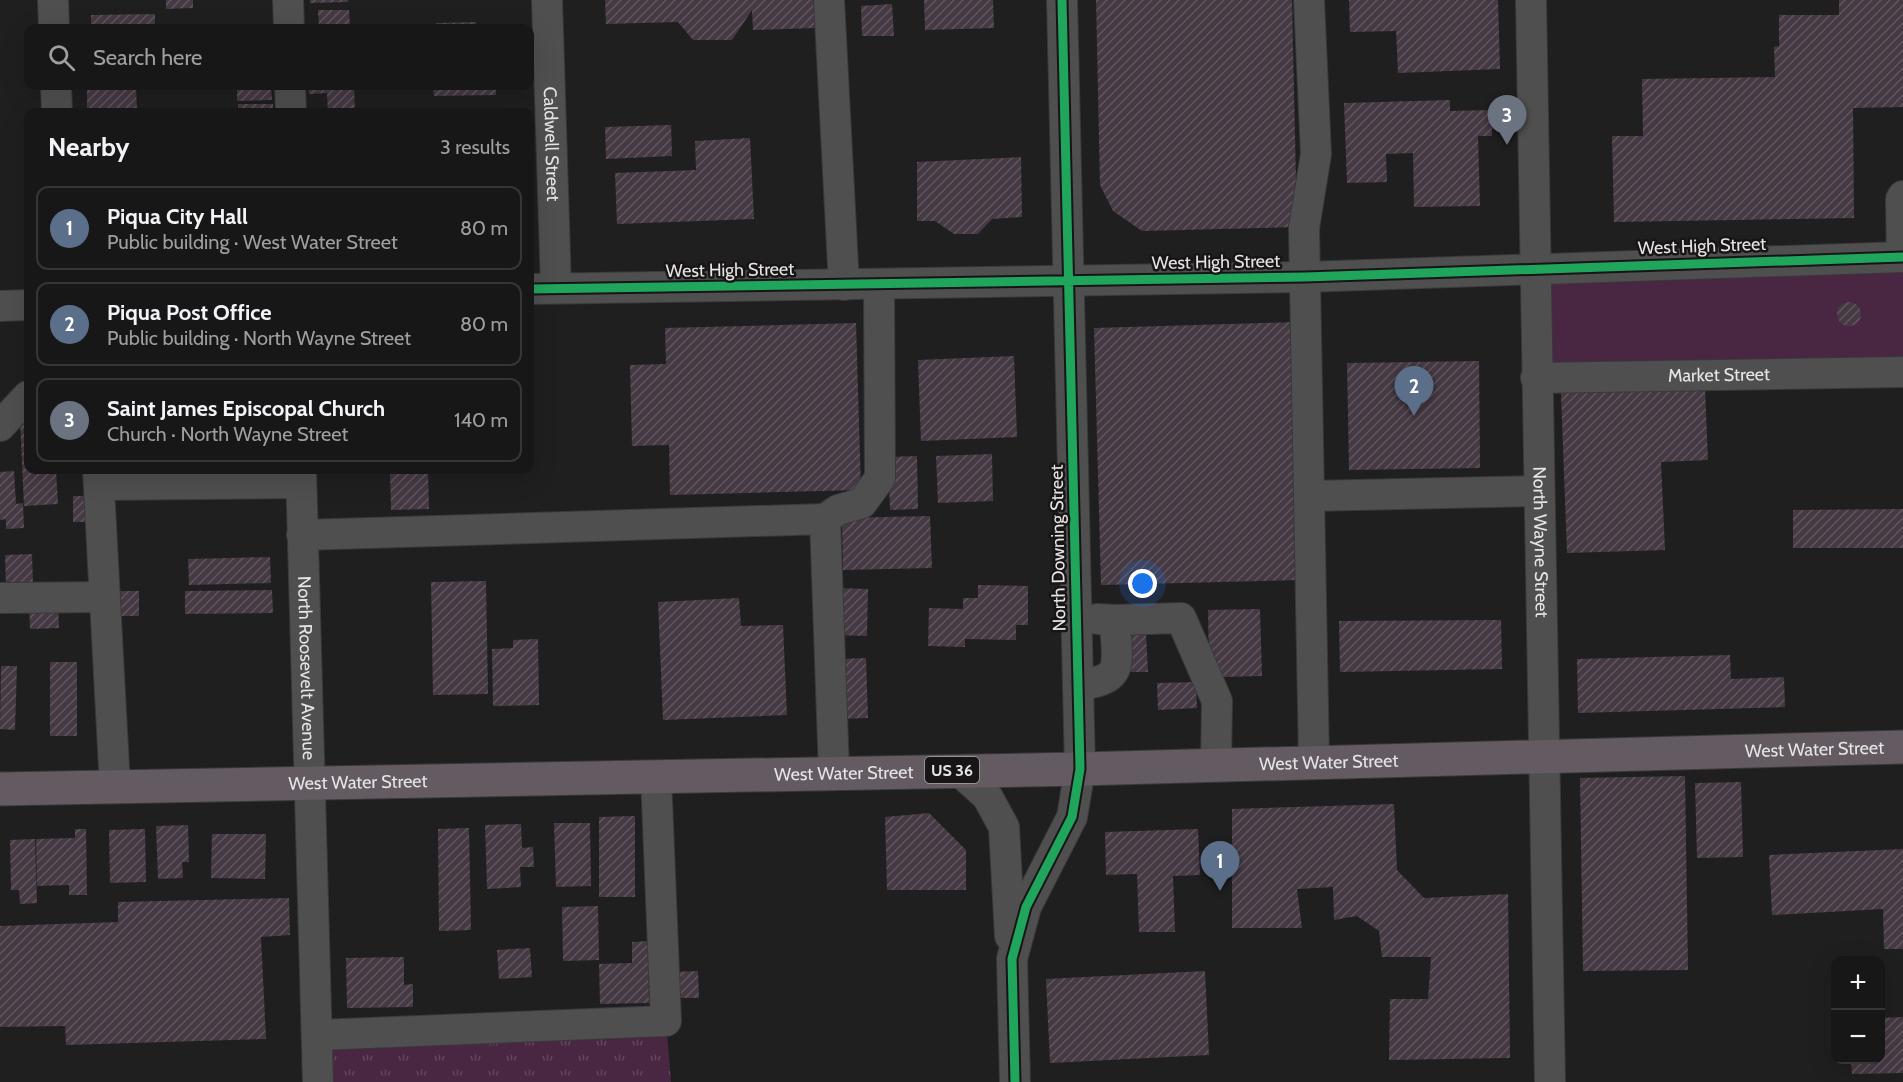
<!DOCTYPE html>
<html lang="en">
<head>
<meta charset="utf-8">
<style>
	:root { --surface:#181718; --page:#212021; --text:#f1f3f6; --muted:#9f9fa2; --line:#363637; --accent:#a19fa0 }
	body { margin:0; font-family:Cabin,sans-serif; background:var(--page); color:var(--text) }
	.controls { position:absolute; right:18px; bottom:18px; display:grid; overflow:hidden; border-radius:12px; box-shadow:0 6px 24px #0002 }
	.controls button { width:54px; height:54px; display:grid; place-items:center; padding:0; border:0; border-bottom:2px solid var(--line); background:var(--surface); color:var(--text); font:30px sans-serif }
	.you { position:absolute; left:1143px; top:584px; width:21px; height:21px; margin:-15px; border:4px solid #fff; border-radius:50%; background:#1a73e8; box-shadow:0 0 0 9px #1a73e833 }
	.badge { display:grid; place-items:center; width:39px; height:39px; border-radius:50%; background:var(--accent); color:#fff; font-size:20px; font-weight:700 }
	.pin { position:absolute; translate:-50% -50px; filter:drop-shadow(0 2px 3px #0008) }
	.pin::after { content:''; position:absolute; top:32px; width:21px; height:18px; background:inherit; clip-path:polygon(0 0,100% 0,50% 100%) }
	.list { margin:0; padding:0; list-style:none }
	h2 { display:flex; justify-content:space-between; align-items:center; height:78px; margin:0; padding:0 24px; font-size:26px }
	h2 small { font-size:20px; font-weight:400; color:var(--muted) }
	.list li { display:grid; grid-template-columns:39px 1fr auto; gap:18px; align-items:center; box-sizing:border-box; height:84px; margin:0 12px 12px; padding:0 12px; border:2px solid var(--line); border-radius:12px }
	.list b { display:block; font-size:22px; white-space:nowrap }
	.list p { margin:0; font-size:20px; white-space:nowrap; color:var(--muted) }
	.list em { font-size:20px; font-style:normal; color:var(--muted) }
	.icon { flex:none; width:33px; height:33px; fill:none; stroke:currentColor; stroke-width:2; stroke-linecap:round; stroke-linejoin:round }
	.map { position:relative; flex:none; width:1903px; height:1082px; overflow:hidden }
	.search { position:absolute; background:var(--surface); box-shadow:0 6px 24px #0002; left:24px; top:24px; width:510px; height:66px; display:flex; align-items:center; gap:15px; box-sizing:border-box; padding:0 21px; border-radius:12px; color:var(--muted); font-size:22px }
	.panel { position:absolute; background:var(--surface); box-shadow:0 6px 24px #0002; left:24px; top:108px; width:510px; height:366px; border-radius:12px }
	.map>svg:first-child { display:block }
</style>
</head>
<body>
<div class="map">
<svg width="1903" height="1082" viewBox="0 0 1903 1082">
	<defs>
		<pattern id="grass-tufts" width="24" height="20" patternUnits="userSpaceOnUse" patternTransform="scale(1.5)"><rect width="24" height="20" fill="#492642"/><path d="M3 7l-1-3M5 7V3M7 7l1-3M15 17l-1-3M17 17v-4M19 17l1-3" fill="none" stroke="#63455d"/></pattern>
		<pattern id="building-hatch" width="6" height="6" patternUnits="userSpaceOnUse" patternTransform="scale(1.5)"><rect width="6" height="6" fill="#453943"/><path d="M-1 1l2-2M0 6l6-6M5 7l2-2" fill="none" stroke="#60565e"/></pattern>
	</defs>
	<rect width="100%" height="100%" fill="#201f20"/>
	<path fill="url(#grass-tufts)" d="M 666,1021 L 671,1082 L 318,1082 L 318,1035 Z"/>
	<path fill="#492642" d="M 1903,257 L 1903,372 L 1536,378 L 1535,267 Z"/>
	<path fill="url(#building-hatch)" d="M 166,0 L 193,0 L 193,8 L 166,9 Z
		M 310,0 L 348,0 L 348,2 L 310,3 Z
		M 605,0 L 814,0 L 816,28 L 753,30 L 752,10 L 732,40 L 693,40 L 678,22 L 606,24 Z
		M 924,0 L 993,0 L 994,28 L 925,30 Z
		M 1096,0 L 1292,0 L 1297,227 L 1142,231 L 1113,211 L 1100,185 Z
		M 1349,0 L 1498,0 L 1500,69 L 1398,73 L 1396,31 L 1350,32 Z
		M 1839,0 L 1903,0 L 1903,107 L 1853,108 L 1854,218 L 1614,222 L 1612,136 L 1643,136 L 1642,79 L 1775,77 L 1774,47 L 1779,46 L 1779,15 L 1839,15 Z
		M 892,4 L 894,36 L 862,36 L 861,6 Z
		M 318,10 L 349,10 L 350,28 L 319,28 Z
		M 155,14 L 155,28 L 91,28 L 91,15 Z
		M 476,22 L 476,28 L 436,28 L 436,23 Z
		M 87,86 L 136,86 L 137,111 L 87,112 Z
		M 237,86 L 271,86 L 272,100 L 237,101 Z
		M 308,86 L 354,86 L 355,112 L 328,112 L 327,93 L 309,94 Z
		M 433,86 L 496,86 L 496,95 L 434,96 Z
		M 1450,100 L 1450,111 L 1492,110 L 1492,136 L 1478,136 L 1480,206 L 1414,207 L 1413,153 L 1386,154 L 1387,182 L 1347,183 L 1344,103 Z
		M 238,104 L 273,104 L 273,112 L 238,112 Z
		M 671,125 L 672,156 L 606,159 L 605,127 Z
		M 750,138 L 754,219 L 617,224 L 615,173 L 696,170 L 695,141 Z
		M 1021,157 L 1022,217 L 992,219 L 978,234 L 954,234 L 935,221 L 917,221 L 917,162 Z
		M1837 314a12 12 0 1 1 24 0a12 12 0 1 1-24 0Z
		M 1297,322 L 1299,580 L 1101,585 L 1094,328 Z
		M 856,323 L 861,490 L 670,495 L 669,445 L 632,446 L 630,365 L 666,364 L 665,328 Z
		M 1014,356 L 1017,437 L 921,441 L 918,360 Z
		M 1479,361 L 1480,468 L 1349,470 L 1347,363 Z
		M 1705,388 L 1708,460 L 1661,462 L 1665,550 L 1567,553 L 1561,393 Z
		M 20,420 L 28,420 L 28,470 L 56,470 L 58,504 L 24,506 Z
		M 992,454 L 993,501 L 938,503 L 936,456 Z
		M 917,456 L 918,509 L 890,510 L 888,457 Z
		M 390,470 L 428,470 L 429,509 L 391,510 Z
		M 14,471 L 16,504 L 23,503 L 24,528 L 6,529 L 6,519 L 0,520 L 0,472 Z
		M 73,496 L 91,496 L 91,522 L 73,522 Z
		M 1903,509 L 1903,548 L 1793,548 L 1793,510 Z
		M 930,516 L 932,568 L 843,570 L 842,518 Z
		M 32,554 L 33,585 L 6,586 L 5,555 Z
		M 270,557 L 271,583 L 189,585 L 188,559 Z
		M 486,581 L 488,694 L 433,695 L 431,582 Z
		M 978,585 L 1028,586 L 1028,625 L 1016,625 L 1016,640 L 965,639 L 965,647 L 928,646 L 929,608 L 963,609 L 963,598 L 978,598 Z
		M 833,588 L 868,589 L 867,636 L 832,635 Z
		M 272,590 L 273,613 L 185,614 L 185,591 Z
		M 114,591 L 139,591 L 139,616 L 115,616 Z
		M 739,598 L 741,626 L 783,625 L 787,715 L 663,720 L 658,602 Z
		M 58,603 L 59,628 L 30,629 L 29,604 Z
		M 1260,609 L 1262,676 L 1223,677 L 1209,663 L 1208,610 Z
		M 1501,620 L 1502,669 L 1340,672 L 1339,621 Z
		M 1146,633 L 1148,672 L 1123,672 L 1121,634 Z
		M 538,639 L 539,705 L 493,706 L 492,649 L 513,648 L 513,640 Z
		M 1730,655 L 1731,679 L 1784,677 L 1785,707 L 1578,713 L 1577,659 Z
		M 866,658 L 868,718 L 839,719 L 838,659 Z
		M 50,662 L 77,662 L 77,736 L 50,736 Z
		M 1,666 L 17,666 L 15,730 L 0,729 Z
		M 1196,682 L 1197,708 L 1158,710 L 1157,683 Z
		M 1685,776 L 1688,970 L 1583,971 L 1580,778 Z
		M 1741,782 L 1743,857 L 1697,858 L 1695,783 Z
		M 1394,804 L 1397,870 L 1424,898 L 1508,894 L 1510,1058 L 1389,1060 L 1390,999 L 1428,999 L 1431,957 L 1382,957 L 1379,931 L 1357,916 L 1334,920 L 1333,887 L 1297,889 L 1302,928 L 1232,928 L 1232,809 Z
		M 929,813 L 966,850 L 966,890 L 887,890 L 885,817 Z
		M 635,816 L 635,897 L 599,897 L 599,817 Z
		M 554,823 L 590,823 L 591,886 L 556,887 Z
		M 521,824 L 522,848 L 533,847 L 534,867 L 520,867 L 521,887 L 487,889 L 485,825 Z
		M 188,825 L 189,862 L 182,862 L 183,878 L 158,879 L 156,826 Z
		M 469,828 L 471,930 L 439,931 L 438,829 Z
		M 75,829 L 86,829 L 87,895 L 69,895 L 69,885 L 37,886 L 36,839 L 75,838 Z
		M 145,829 L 146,882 L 110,883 L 109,830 Z
		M 1198,829 L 1200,875 L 1173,876 L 1175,932 L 1139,932 L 1137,874 L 1106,875 L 1105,832 Z
		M 212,834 L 266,834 L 265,879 L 211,878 Z
		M 35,839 L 37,903 L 20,904 L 19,890 L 11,890 L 10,840 Z
		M 1903,849 L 1903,949 L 1884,949 L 1883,909 L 1772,915 L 1769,855 Z
		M 289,898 L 290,935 L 261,937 L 266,1039 L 66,1045 L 65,1026 L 0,1027 L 0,926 L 118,922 L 118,902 Z
		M 598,906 L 599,960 L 563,961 L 562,907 Z
		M 648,941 L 649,1003 L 600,1004 L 599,964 L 632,963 L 632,942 Z
		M 530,948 L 532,977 L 499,979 L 497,950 Z
		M 404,957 L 404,985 L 413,984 L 413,1007 L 347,1008 L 346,958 Z
		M 698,971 L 699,998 L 673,998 L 673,972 Z
		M 1205,971 L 1209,1055 L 1050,1063 L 1046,979 Z
		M 1903,1017 L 1903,1073 L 1852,1074 L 1851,1060 L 1880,1060 L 1880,1018 Z"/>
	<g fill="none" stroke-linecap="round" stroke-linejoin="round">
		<g stroke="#3a393a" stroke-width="32">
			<g id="minor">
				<path d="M 53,0 L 54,28"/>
				<path d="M 288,0 L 289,28"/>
				<path id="s1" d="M 547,0 L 556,288"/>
				<path d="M 829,0 L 844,285"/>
				<path d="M 1309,0 L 1316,154 L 1304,228 L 1314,761"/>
				<path id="s2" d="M 1531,0 L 1550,1082"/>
				<path d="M 56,86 L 57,112"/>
				<path d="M 290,86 L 291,112"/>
				<path d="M 1902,257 L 1901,199 L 1903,196"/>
				<path d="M 530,289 L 1305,277 L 1903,257"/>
				<path d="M 0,306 L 28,305"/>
				<path id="s3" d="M 1536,378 L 1903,372"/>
				<path d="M 0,426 L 28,396"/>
				<path d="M 98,470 L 115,786"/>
				<path id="s4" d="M 301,470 L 318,1082"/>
				<path d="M 99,485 L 301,483"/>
				<path d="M 1309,496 L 1539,491"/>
				<path d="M 825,519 L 838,510 L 862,503 L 880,478 L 879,284"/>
				<path d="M 302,535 L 825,519 L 834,772"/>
				<path d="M 0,598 L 105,597"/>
				<path d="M 1115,620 L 1181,618 L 1217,701 L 1216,766"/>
				<path d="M 1078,685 C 1128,680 1116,662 1115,620 L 1097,619"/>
				<path d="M 958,770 L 987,796 L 1004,827 L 1010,936"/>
				<path d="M 318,1035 L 666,1021 L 656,776"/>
				<path d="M 1015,1082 L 1012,959 L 1026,907 L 1072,817 L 1080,769 L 1062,0"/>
			</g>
		</g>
		<g stroke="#3a393a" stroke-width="35">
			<g id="major">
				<path id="s5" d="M 0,789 L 1080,769 L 1903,747"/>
			</g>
		</g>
		<use href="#minor" stroke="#504f50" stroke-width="30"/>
		<use href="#major" stroke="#635b61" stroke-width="33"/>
		<g stroke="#181517" stroke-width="13">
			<path id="cycleway" d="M 530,289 L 1305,277 L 1903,257
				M 1015,1082 L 1012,959 L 1026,907 L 1072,817 L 1080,769 L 1062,0"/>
		</g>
		<use href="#cycleway" stroke="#20a55d" stroke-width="9"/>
	</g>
	<g text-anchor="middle" stroke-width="5" stroke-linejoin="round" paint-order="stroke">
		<rect fill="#181517" stroke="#a8a6a7" stroke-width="1.5" x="925" y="757" width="54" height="26" rx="4.5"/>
		<g font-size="16" font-weight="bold" fill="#e6e4e5">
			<text x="952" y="776">US 36</text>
		</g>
		<g font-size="18" fill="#e6e4e5" stroke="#181517">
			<text dy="6" stroke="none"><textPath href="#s1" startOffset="144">Caldwell Street</textPath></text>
			<text transform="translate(1702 246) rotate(-2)" y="6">West High Street</text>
			<text transform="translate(1216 262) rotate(-1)" y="6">West High Street</text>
			<text transform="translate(730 270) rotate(-1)" y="6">West High Street</text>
			<text dy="6" stroke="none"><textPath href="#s3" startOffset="183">Market Street</textPath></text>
			<text dy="6" stroke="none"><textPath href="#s2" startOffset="542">North Wayne Street</textPath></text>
			<text transform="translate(1058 548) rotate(-91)" y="6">North Downing Street</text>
			<text dy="6" stroke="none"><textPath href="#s4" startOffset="198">North Roosevelt Avenue</textPath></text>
			<text dy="6" stroke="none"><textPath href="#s5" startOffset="1815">West Water Street</textPath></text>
			<text dy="6" stroke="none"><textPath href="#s5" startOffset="1329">West Water Street</textPath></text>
			<text dy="6" stroke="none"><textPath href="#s5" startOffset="844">West Water Street</textPath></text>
			<text dy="6" stroke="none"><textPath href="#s5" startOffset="358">West Water Street</textPath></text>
		</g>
	</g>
</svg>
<div class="controls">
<button>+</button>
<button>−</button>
</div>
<div class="you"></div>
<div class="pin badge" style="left:1220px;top:891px;background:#5c6f8a">1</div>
<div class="pin badge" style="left:1414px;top:416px;background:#5c6f8a">2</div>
<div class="pin badge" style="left:1507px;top:145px;background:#6b7280">3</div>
<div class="search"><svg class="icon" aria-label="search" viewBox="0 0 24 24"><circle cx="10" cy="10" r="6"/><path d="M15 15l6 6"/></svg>Search here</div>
<section class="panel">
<h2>Nearby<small>3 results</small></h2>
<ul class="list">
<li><span class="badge" style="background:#5c6f8a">1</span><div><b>Piqua City Hall</b><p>Public building · West Water Street</p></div><em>80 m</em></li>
<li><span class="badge" style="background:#5c6f8a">2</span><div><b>Piqua Post Office</b><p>Public building · North Wayne Street</p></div><em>80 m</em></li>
<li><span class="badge" style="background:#6b7280">3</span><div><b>Saint James Episcopal Church</b><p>Church · North Wayne Street</p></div><em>140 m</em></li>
</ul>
</section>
</div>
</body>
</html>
